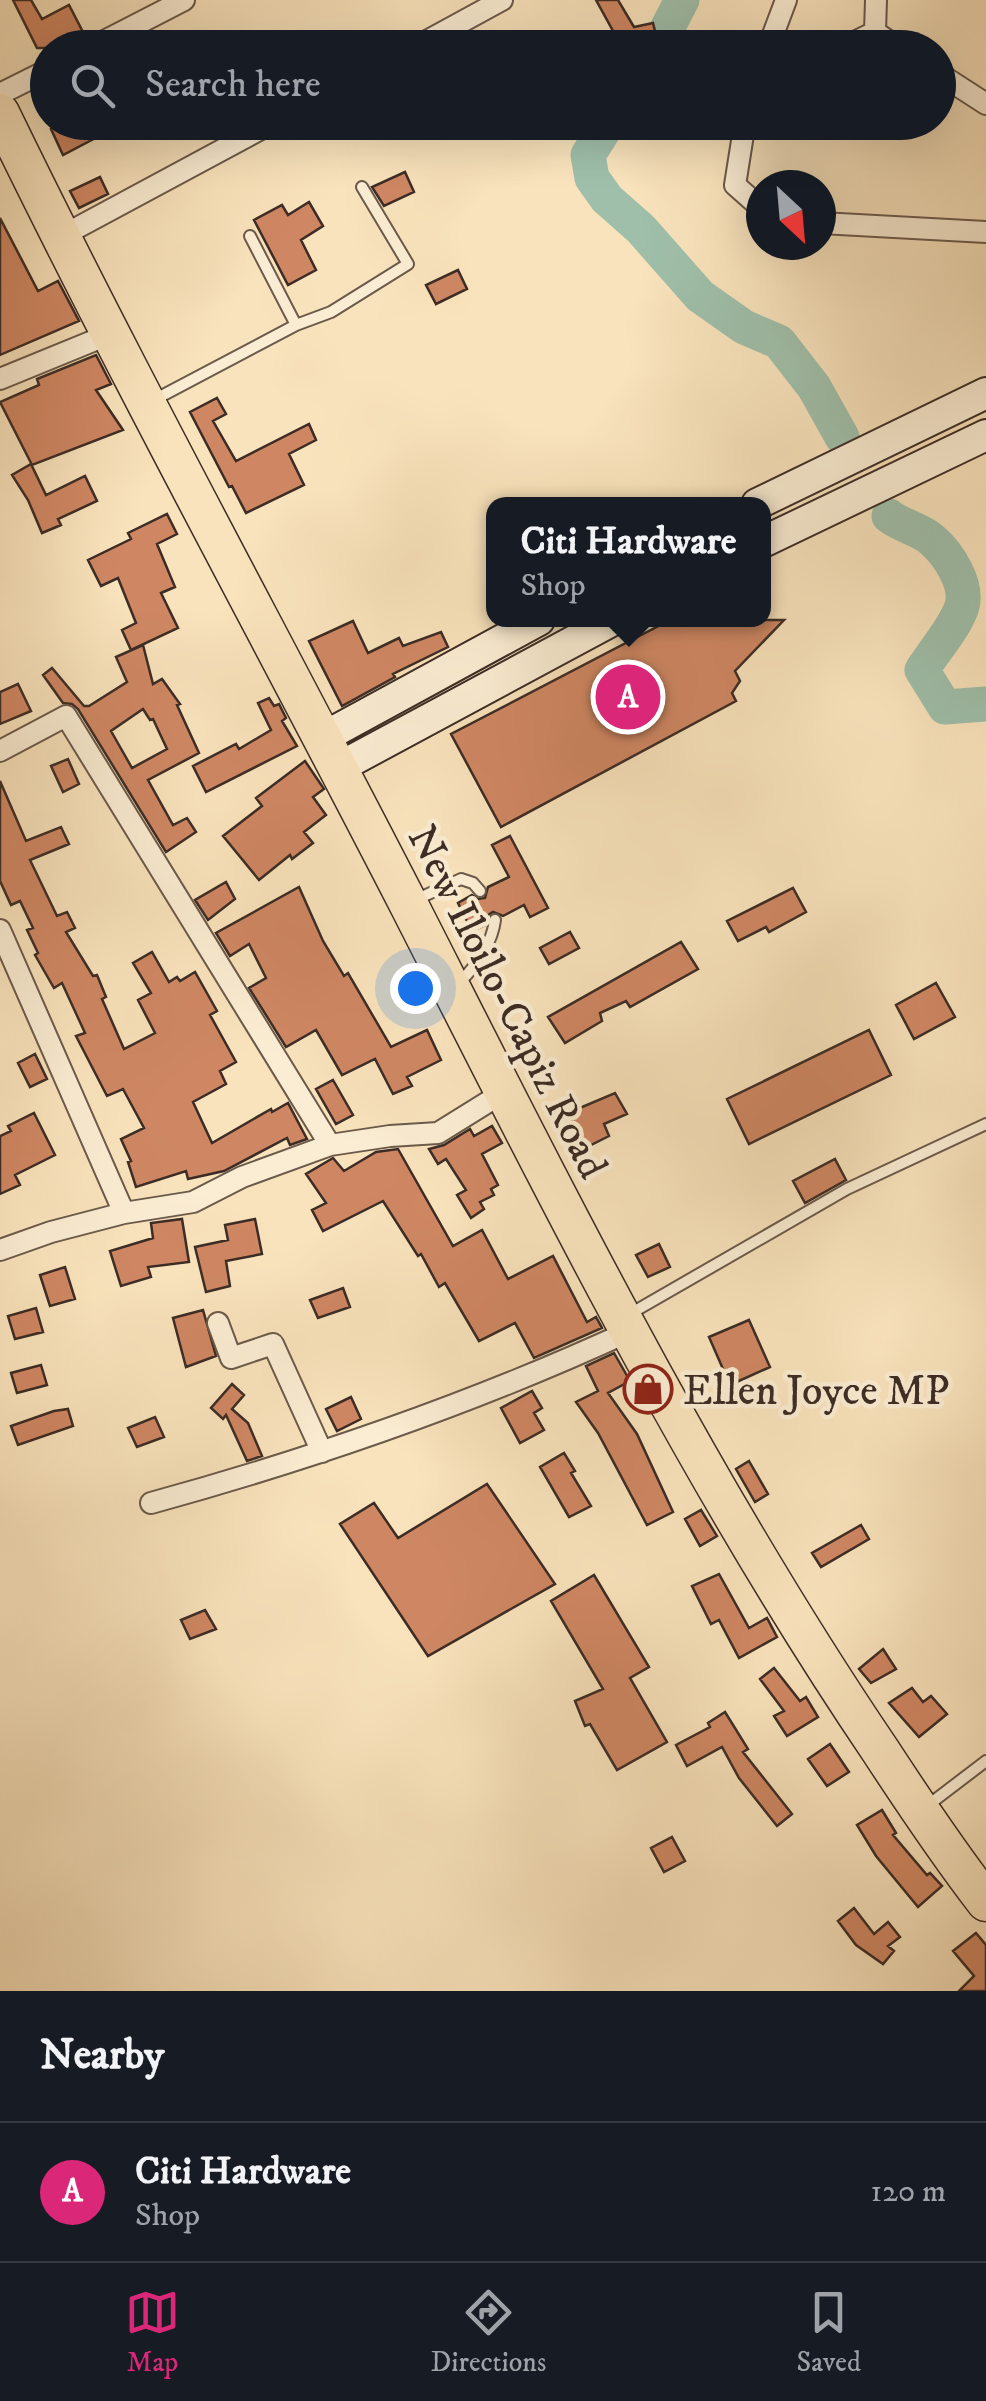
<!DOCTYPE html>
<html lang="en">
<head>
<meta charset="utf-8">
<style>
	:root { --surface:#171b24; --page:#242831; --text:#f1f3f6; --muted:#9ea1a6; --line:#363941; --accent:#db2777 }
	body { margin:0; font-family:"IM FELL DW Pica",serif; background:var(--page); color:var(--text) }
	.compass { position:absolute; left:746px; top:170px; width:90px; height:90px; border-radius:50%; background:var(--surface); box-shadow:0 10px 40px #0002; rotate:154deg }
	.you { position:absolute; left:415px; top:988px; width:35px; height:35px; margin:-25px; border:8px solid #fff; border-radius:50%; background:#1a73e8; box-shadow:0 0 0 15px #1a73e833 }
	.badge { display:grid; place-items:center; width:65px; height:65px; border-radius:50%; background:var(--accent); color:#fff; font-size:32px; font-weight:700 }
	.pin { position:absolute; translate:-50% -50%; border:5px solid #fff; box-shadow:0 2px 10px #0006 }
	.popup { position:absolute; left:486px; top:497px; width:285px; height:130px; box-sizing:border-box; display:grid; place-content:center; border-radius:20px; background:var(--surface); filter:drop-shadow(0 2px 8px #0005); font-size:32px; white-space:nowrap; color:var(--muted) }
	.popup b { font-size:38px; color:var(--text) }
	.popup::after { content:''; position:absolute; left:50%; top:100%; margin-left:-20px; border:20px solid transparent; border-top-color:var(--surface) }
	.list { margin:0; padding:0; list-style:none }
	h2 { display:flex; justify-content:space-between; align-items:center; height:130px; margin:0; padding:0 40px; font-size:42px }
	h2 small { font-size:32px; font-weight:400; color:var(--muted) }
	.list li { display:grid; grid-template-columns:65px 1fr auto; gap:30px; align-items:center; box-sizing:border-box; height:140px; padding:0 40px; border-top:2px solid var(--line) }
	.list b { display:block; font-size:38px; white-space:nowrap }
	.list p { margin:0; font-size:32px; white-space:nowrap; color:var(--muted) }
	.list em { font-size:32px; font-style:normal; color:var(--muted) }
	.icon { flex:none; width:55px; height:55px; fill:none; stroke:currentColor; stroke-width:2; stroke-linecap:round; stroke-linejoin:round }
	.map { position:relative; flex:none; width:986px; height:1991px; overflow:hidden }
	.search { position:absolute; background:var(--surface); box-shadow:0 10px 40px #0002; left:30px; right:30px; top:30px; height:110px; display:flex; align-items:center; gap:25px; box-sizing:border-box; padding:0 35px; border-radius:55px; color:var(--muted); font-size:38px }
	.sheet { height:270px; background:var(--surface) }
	nav { display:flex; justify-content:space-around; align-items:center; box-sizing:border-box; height:140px; border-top:2px solid var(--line); background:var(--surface); font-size:28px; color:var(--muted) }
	nav a { display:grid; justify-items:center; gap:5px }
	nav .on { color:var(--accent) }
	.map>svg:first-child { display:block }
</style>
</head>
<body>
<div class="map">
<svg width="986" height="1991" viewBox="0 0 986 1991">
	<rect width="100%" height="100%" fill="#f9e3bc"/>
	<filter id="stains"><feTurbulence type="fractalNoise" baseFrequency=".002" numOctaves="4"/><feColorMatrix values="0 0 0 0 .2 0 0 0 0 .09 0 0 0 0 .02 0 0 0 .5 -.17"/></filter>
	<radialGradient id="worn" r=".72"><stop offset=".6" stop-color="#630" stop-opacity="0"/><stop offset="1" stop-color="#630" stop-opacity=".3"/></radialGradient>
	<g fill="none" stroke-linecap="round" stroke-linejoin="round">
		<path stroke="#9fbfaa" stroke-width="35" d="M 657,48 L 682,0
			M 609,122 L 588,155 L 592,178 L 607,199 L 641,229 L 700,296 L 744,327 L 779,342 L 814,387 L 842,437
			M 889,516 C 902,526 919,529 931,539 C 948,553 970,586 961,609 C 953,630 934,651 922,670 L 945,707 L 986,704"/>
	</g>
	<path fill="#cf8763" stroke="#3c2c25" stroke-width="2.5" fill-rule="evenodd" d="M 13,0 L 31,0 L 42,19 L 69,5 L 85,36 L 77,48 L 37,48 Z
		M 596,0 L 618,0 L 634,27 L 653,23 L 655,31 L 615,47 L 609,32 L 613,31 Z
		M 65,122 L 126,122 L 63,155 L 51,129 Z
		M 405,172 L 414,192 L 384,206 L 372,187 Z
		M 100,177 L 108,194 L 79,208 L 70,191 Z
		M 309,202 L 323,226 L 301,240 L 316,270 L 288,285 L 254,220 L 282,205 L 288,215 Z
		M 0,218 L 38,291 L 58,281 L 79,321 L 0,355 Z
		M 458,270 L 467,289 L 436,304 L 426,285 Z
		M 96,355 L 111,384 L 96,390 L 123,430 L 32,465 L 0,402 L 39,385 L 37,379 Z
		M 217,398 L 226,414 L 213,421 L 236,461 L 309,424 L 316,440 L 289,454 L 304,485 L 246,513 L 232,486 L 229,487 L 190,412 Z
		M 31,464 L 46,495 L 85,476 L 97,501 L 58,519 L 61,525 L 42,533 L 28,500 L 12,475 Z
		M 167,514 L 177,534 L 157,544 L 175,587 L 161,593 L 178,628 L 131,650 L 122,630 L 136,623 L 118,578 L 101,586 L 88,560 L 131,539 L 128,533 Z
		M 670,620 L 784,620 L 735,671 L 740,681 L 732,693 L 736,701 L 501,827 L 451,734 Z
		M 353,621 L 368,653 L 399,638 L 403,646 L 441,632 L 448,647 L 393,674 L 395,677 L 342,706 L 309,641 Z
		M 143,645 L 153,684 L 162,679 L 180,704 L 177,705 L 199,753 L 148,780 L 173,825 L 187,818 L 196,832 L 166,852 L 78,709 L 72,704 L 63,703 L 43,675 L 52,668 L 84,706 L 89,706 L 127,682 L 116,657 ZM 143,709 L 150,720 L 153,719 L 167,749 L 132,768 L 111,731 Z
		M 18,684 L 31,711 L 0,724 L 0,692 Z
		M 269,698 L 274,706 L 279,704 L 286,718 L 282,721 L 297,746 L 206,792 L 193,766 L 236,744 L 239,749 L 271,730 L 258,703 Z
		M 68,759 L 79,784 L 63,792 L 51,766 Z
		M 305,761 L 324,789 L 313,797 L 326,815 L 304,832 L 313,843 L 292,859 L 290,855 L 259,880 L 223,836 L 262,806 L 256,798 Z
		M 0,781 L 26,841 L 61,827 L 69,844 L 30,860 L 57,916 L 67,912 L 75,928 L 66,932 L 93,976 L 97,975 L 106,997 L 102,999 L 124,1049 L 155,1033 L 138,1000 L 151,993 L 133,963 L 152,952 L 169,982 L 177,977 L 180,981 L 195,972 L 217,1011 L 210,1015 L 236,1062 L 220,1071 L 226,1084 L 193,1102 L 212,1143 L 271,1109 L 272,1112 L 288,1103 L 307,1139 L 290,1145 L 287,1138 L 224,1171 L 188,1179 L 186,1171 L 136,1187 L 128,1162 L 131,1161 L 121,1139 L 144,1128 L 123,1089 L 107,1096 L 76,1036 L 85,1033 L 62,983 L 54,988 L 35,955 L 38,953 L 27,930 L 33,928 L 20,901 L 11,905 L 0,881 Z
		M 510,836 L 548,908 L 530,917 L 524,905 L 503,916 L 493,912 L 488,915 L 485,925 L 472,931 L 458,903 L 472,895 L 478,899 L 485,898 L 488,887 L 509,877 L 492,845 Z
		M 226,882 L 235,899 L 208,920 L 195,900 Z
		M 299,887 L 323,941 L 344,976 L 348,973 L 391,1047 L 427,1030 L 441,1060 L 407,1077 L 412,1086 L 393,1094 L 375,1059 L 342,1075 L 316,1030 L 286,1047 L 249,988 L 266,978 L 249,944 L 230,956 L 216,933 Z
		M 793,888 L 806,912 L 769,932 L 766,927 L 738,941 L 727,921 Z
		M 570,932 L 579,948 L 549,964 L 540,948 Z
		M 681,942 L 698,969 L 630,1007 L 626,1001 L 600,1013 L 602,1021 L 565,1043 L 548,1017 Z
		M 936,983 L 955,1017 L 914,1039 L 896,1005 Z
		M 869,1030 L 891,1075 L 749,1144 L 727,1099 Z
		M 35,1054 L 47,1079 L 30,1087 L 18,1063 Z
		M 333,1080 L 353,1115 L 336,1124 L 316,1089 Z
		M 615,1093 L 627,1114 L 604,1124 L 609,1136 L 585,1148 L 568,1113 Z
		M 34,1113 L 55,1155 L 15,1175 L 20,1185 L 0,1194 L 0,1136 L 11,1131 L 8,1126 Z
		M 492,1126 L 502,1143 L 482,1154 L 498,1185 L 491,1189 L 494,1195 L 480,1202 L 484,1209 L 471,1218 L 457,1195 L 466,1190 L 446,1159 L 438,1164 L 429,1149 L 444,1145 L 470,1129 L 474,1136 Z
		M 398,1149 L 453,1246 L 482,1230 L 508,1279 L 553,1256 L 587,1322 L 596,1317 L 602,1328 L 534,1358 L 515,1323 L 479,1341 L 445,1283 L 439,1287 L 421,1254 L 418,1256 L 383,1201 L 323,1231 L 312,1210 L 326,1203 L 306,1174 L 333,1158 L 344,1171 L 376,1152 Z
		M 835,1159 L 846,1180 L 805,1203 L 793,1181 Z
		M 182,1219 L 189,1262 L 148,1267 L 151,1277 L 121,1286 L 110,1251 L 153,1238 L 151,1223 Z
		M 255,1219 L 262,1254 L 226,1261 L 230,1286 L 206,1292 L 195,1247 L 228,1240 L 225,1225 Z
		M 659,1244 L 670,1267 L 648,1277 L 636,1255 Z
		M 65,1267 L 75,1299 L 50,1306 L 40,1275 Z
		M 343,1288 L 350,1307 L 318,1318 L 310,1300 Z
		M 36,1308 L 43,1332 L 15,1339 L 8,1316 Z
		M 203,1310 L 216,1356 L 186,1367 L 173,1318 Z
		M 749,1320 L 770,1367 L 730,1385 L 709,1337 Z
		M 614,1353 L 630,1381 L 608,1393 L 637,1434 L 673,1512 L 647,1525 L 598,1433 L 576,1402 L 598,1391 L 586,1366 Z
		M 41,1365 L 47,1385 L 17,1393 L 11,1373 Z
		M 232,1384 L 244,1395 L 232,1409 L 248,1423 L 262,1456 L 247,1461 L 226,1415 L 223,1419 L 211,1408 Z
		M 532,1391 L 542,1408 L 534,1413 L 544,1430 L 520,1443 L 501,1408 Z
		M 351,1397 L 361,1419 L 337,1431 L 326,1409 Z
		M 68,1409 L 73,1426 L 18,1445 L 11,1426 L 54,1411 Z
		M 155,1417 L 164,1437 L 137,1447 L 128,1428 Z
		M 564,1453 L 575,1471 L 571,1473 L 591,1506 L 569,1517 L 540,1467 Z
		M 749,1461 L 768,1494 L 755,1502 L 736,1469 Z
		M 487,1484 L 555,1584 L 428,1656 L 340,1524 L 374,1503 L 398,1538 Z
		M 701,1510 L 717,1536 L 700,1546 L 685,1519 Z
		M 861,1525 L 869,1539 L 821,1567 L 812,1553 Z
		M 719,1574 L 749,1628 L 767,1618 L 777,1637 L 739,1658 L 719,1620 L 711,1624 L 692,1586 Z
		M 594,1575 L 649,1667 L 630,1678 L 667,1742 L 617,1770 L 590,1724 L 585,1726 L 575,1701 L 603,1689 L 551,1601 Z
		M 205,1610 L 216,1629 L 190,1639 L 181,1620 Z
		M 883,1649 L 896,1669 L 871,1683 L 859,1669 Z
		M 774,1668 L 800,1701 L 806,1697 L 818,1717 L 787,1736 L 774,1716 L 784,1711 L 760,1679 Z
		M 912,1688 L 923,1702 L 931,1696 L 947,1714 L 919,1737 L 889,1703 Z
		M 725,1712 L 748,1749 L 743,1752 L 792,1814 L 777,1826 L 739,1778 L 722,1747 L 687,1766 L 676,1745 L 710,1727 L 708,1723 Z
		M 830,1744 L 849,1772 L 827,1786 L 808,1759 Z
		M 882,1810 L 896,1833 L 893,1835 L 927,1875 L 930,1873 L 942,1886 L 918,1907 L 876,1856 L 857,1825 Z
		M 672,1837 L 685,1861 L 664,1872 L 651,1848 Z
		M 854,1908 L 874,1934 L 888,1922 L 900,1937 L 888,1946 L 894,1951 L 883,1964 L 856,1945 L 838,1921 Z
		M 976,1933 L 986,1945 L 986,1991 L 959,1991 L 974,1976 L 953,1951 Z"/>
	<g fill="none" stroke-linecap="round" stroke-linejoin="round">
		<g stroke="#6b5a4b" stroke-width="14">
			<path id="lane" d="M 250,236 L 296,325
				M 152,401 L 296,325 L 331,312 L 408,264 L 362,187
				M 413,901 L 461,879 L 473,883 L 480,891
				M 459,983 C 476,966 492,944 495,920
				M 628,1315 L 847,1189 L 986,1124
				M 927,1806 L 986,1761"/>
		</g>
		<g stroke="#6b5a4b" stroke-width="24">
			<path id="street" d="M 876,0 L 875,32 L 899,48
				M 91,48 L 184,0
				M 414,48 L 502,0
				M 768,48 L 786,0
				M 842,48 L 875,32
				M 938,73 L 986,104
				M 0,94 L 48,70
				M 745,122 L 735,185 L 761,208
				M 821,223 L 986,232
				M 60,237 L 274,122
				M 0,379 L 110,334
				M 0,751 L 66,716 L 330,1145
				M 0,930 L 124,1213
				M 0,1250 L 51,1232 L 124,1213 L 193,1202 L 242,1177 L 330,1145 L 390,1136 L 438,1133 L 504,1092
				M 218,1323 L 231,1358 L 273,1344 L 322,1452
				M 151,1503 C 315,1458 476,1402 630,1331"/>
		</g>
		<g stroke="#3c2c25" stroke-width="34">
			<path id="secondary" d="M 757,504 L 986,393
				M 763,542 L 986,435
				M 324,737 L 539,620
				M 338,768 L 613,620"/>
		</g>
		<g stroke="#3c2c25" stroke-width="41">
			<path id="highway" d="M 0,113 C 130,381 274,642 410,907 C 556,1194 699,1483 880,1750 C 914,1802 948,1853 986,1902"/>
		</g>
		<use href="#lane" stroke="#fbedd3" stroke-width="10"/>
		<use href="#street" stroke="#fbedd3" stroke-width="20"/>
		<use href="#secondary" stroke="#fbedd3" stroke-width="30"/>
		<use href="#highway" stroke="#f9e3bc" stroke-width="38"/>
	</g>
	<defs>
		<g id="shop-ring" transform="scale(2.5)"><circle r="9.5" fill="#fbedd3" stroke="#8f2418" stroke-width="1.5"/><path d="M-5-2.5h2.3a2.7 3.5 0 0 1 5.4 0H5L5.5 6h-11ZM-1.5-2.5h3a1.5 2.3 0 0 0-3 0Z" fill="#8f2418"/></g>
	</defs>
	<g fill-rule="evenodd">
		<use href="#shop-ring" x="648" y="1389"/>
	</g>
	<g text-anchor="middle" stroke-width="9" stroke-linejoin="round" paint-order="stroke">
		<g font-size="42" fill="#3c2c25" stroke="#fbedd3">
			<text transform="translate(509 1001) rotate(63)" y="15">New Iloilo-Capiz Road</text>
		</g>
		<g font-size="42" fill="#3c2c25" stroke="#fbedd3" text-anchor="start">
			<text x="683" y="1404">Ellen Joyce MP</text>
		</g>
	</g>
	<rect width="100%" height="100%" filter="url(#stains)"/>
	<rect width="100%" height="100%" fill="url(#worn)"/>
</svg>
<svg class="compass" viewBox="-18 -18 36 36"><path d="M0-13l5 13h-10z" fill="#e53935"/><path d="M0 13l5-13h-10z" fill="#9ea1a6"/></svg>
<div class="you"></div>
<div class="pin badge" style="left:628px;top:697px">A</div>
<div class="popup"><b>Citi Hardware</b>Shop</div>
<div class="search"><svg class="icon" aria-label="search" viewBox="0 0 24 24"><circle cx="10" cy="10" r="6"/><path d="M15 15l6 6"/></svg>Search here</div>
</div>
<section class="sheet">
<h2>Nearby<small></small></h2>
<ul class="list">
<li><span class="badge">A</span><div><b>Citi Hardware</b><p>Shop</p></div><em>120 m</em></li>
</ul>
</section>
<nav>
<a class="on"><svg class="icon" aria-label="map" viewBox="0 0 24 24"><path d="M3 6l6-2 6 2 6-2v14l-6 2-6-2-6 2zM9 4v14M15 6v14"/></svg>Map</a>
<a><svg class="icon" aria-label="directions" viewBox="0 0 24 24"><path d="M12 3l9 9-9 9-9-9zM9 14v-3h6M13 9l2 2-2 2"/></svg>Directions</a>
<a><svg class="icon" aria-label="saved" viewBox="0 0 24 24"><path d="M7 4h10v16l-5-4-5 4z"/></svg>Saved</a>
</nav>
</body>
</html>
